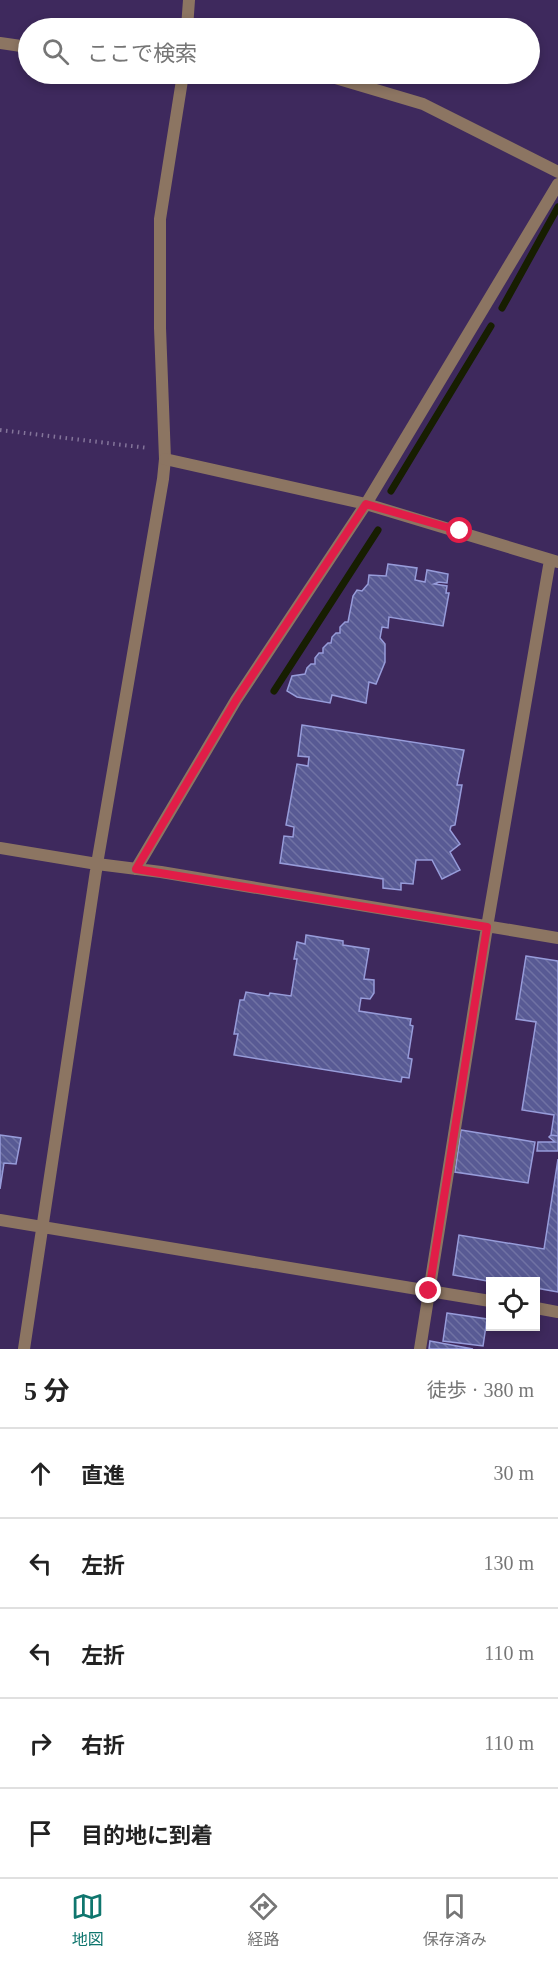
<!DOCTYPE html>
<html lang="ja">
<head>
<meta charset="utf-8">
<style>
	:root { --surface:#fff; --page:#f6f6f6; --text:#222; --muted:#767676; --line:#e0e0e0; --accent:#0f766e }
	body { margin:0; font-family:"Times New Roman","Noto Sans JP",serif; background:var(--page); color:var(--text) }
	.controls { position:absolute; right:18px; bottom:18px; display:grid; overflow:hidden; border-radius:0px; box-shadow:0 3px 9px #0003 }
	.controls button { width:54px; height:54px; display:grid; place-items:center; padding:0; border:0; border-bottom:2px solid var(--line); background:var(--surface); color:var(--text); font:30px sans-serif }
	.stop { position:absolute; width:18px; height:18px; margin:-14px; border:4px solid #e11d48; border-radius:50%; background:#fff }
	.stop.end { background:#e11d48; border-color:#fff; box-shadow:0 2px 6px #0008 }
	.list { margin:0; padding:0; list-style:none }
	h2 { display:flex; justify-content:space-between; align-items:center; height:78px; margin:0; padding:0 24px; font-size:26px }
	h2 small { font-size:20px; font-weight:400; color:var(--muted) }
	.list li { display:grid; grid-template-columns:39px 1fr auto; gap:18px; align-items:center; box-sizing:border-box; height:90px; padding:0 24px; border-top:2px solid var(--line) }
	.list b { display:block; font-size:22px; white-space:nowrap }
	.list em { font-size:20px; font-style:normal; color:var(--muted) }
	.icon { flex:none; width:33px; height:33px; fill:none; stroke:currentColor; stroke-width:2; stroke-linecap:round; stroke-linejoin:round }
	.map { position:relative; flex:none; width:558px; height:1349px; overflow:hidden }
	.search { position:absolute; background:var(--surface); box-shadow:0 3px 9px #0003; left:18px; right:18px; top:18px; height:66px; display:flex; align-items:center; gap:15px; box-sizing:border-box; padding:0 21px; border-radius:33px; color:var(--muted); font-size:22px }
	.sheet { height:528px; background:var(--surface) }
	nav { display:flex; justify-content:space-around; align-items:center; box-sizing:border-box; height:84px; border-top:2px solid var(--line); background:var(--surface); font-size:16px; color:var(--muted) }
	nav a { display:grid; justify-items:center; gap:3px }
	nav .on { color:var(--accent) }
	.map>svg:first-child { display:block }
</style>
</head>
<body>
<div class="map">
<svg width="558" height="1349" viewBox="0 0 558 1349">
	<defs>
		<pattern id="building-back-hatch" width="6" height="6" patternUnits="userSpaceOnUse" patternTransform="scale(1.5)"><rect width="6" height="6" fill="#585a94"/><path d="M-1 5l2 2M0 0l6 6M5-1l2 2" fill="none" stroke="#7072a4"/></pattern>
	</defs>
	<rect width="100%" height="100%" fill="#3e295d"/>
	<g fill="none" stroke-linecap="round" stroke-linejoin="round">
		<path stroke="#171e01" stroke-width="7" d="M 502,308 L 558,207
			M 391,491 L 491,326
			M 274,691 L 378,530"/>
	</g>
	<path fill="url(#building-back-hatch)" stroke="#979cda" stroke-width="1.5" d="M 388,564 L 417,568 L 415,580 L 425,582 L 427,570 L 448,574 L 447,583 L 439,582 L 434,584 L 447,586 L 446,593 L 449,593 L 443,626 L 389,617 L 388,628 L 382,627 L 380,638 L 385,644 L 385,662 L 376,684 L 369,682 L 366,703 L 332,695 L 330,703 L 297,697 L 287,691 L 292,676 L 305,674 L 307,668 L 311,664 L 315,664 L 315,658 L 319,653 L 323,653 L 323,648 L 328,643 L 331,643 L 332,637 L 336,633 L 340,633 L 340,627 L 345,622 L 348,622 L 353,596 L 357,590 L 362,591 L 368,584 L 369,575 L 386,576 Z
		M 302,725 L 464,750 L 457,785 L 462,785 L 455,825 L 451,826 L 450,830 L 460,844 L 450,852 L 460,870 L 442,879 L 432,860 L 416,860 L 413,884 L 401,883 L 401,890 L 383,888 L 383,879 L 280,863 L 284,836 L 293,837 L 294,827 L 286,825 L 297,764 L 308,766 L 309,757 L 298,756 Z
		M 306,935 L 343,941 L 343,945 L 369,949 L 364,979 L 374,980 L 374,993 L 370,999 L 361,998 L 359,1011 L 411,1019 L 410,1025 L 413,1026 L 408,1058 L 412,1059 L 409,1078 L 402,1077 L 401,1082 L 234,1055 L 238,1034 L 234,1034 L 240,1000 L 244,1000 L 246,992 L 269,996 L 270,993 L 291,996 L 297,959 L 294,959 L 297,942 L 305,944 Z
		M 526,956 L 558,961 L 558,1136 L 551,1135 L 554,1115 L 522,1110 L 536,1022 L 516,1019 Z
		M 461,1130 L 535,1142 L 528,1183 L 455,1172 Z
		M 0,1135 L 21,1138 L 16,1164 L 4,1163 L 0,1189 Z
		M 551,1135 L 558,1136 L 558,1151 L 537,1151 L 538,1142 L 555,1142 L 549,1137 Z
		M 558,1159 L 558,1292 L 536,1288 L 536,1282 L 493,1282 L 453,1275 L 459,1235 L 544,1249 Z
		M 447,1313 L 487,1319 L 483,1346 L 443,1341 Z
		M 430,1341 L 473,1349 L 429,1349 Z"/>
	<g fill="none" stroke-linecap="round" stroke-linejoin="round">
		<path stroke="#84759a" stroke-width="4" stroke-dasharray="1.5 4.5" stroke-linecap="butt" d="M 0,430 L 148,448"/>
		<path stroke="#8c7562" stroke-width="12" d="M 187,28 L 189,0
			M 97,864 L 163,479 L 165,459 L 160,328 L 160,219 L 183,74"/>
		<path stroke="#8c7562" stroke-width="12" d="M 0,43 L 28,47
			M 322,74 L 423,104 L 558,172
			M 165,459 L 366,504 L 558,562
			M 0,848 L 97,864 L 161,872 L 558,938
			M 136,869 L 236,700 L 366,504 L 558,184
			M 0,1220 L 490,1301
			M 536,1308 L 558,1312
			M 24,1349 L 97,864
			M 420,1349 L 487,927 L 550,560"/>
	</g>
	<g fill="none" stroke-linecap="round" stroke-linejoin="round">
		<path stroke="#e11d48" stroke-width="8" d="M 429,1291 L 487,927 L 136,869 L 236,700 L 366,504 L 460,531"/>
	</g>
</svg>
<div class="controls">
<button><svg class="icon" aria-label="locate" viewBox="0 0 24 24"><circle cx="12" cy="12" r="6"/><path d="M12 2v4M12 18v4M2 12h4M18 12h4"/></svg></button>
</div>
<div class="stop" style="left:460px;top:531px"></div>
<div class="stop end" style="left:429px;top:1291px"></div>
<div class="search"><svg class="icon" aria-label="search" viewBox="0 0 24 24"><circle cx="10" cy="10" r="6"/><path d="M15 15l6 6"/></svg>ここで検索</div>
</div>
<section class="sheet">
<h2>5 分<small>徒歩 · 380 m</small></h2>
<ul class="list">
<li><svg class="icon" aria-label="ahead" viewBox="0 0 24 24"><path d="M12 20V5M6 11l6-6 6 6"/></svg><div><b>直進</b></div><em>30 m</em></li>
<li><svg class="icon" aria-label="left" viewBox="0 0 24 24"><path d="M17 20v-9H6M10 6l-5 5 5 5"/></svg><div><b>左折</b></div><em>130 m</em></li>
<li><svg class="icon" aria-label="left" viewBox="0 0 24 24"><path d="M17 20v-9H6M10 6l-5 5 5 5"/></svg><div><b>左折</b></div><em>110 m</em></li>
<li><svg class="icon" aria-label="right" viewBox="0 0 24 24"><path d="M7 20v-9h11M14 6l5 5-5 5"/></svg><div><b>右折</b></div><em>110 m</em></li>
<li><svg class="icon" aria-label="arrive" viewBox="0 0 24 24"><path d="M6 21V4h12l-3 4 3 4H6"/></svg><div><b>目的地に到着</b></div></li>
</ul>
</section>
<nav>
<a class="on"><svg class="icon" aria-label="map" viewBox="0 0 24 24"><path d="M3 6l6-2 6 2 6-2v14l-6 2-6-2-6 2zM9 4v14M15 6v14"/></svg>地図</a>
<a><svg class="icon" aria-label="directions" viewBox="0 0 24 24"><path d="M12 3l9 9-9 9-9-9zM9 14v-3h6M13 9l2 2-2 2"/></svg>経路</a>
<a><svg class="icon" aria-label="saved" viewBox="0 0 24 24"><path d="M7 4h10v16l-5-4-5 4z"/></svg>保存済み</a>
</nav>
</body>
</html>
